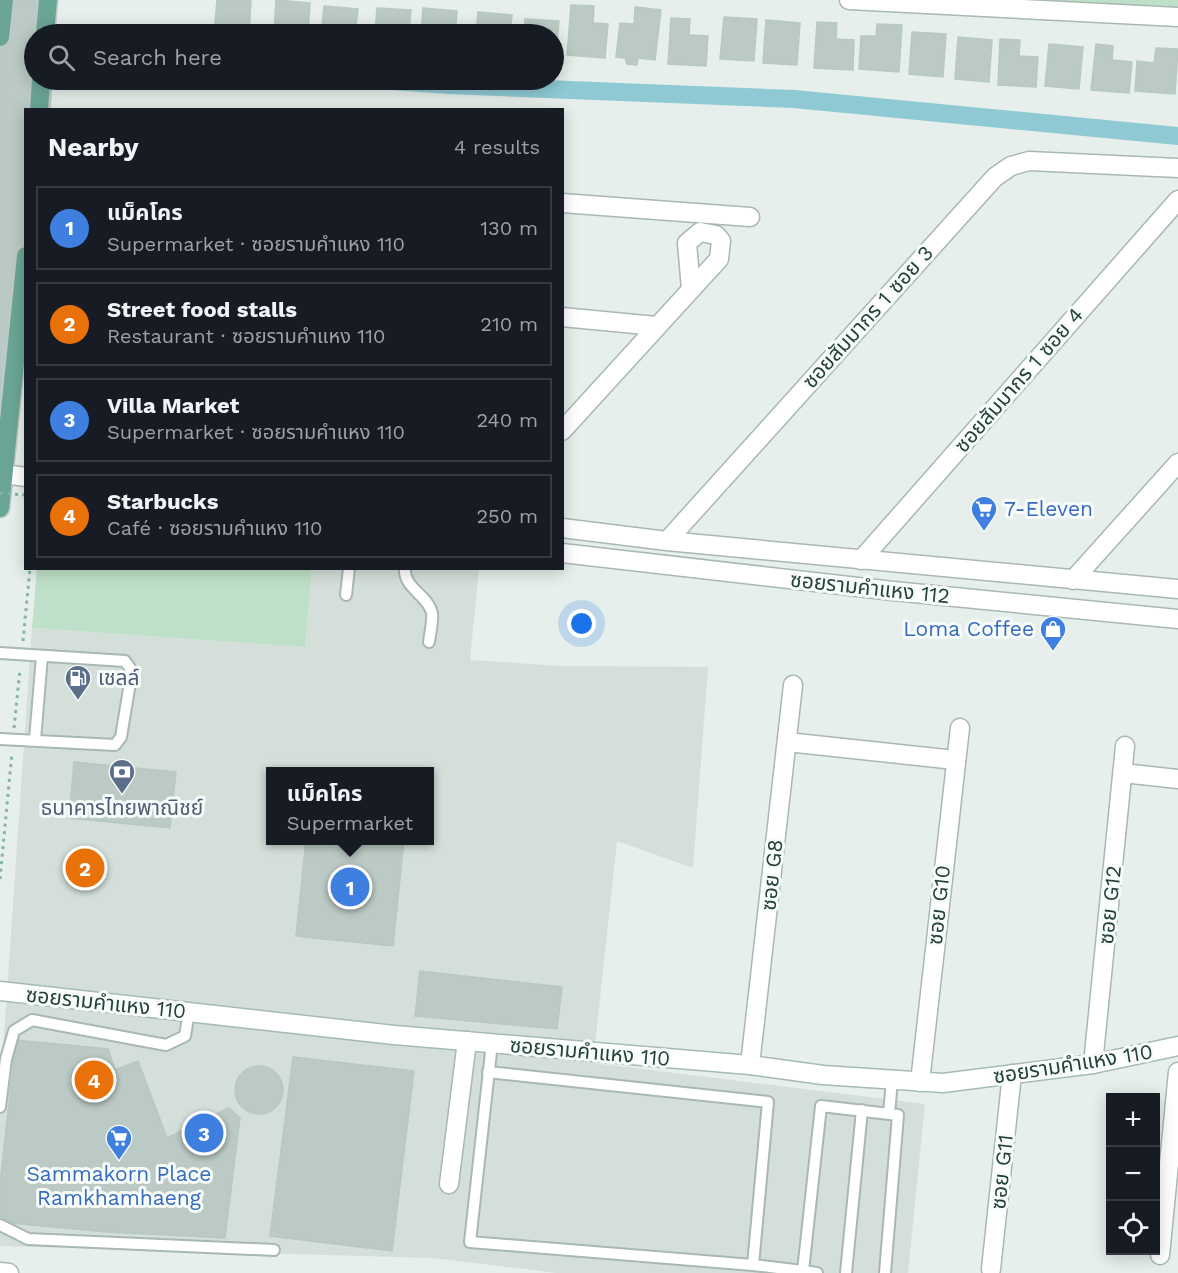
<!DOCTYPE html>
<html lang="en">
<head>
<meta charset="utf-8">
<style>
	:root { --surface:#171b24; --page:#242831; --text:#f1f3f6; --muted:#9ea1a6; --line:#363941; --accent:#0b8043 }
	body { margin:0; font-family:"Work Sans","Noto Sans Thai",sans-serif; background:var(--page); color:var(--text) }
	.controls { position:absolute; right:18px; bottom:18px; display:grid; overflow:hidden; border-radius:0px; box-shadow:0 3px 15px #0003 }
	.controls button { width:54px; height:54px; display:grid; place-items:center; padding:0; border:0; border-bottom:2px solid var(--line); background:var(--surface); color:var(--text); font:30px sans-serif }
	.you { position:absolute; left:582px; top:624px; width:21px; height:21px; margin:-15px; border:4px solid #fff; border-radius:50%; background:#1a73e8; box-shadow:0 0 0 9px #1a73e833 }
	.badge { display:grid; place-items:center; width:39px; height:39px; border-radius:50%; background:var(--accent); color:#fff; font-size:20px; font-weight:700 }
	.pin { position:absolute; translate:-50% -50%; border:3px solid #fff; box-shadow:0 2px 6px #0006 }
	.popup { position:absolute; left:266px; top:767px; width:168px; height:78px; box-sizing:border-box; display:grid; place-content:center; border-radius:0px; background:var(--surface); filter:drop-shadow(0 2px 4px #0005); font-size:20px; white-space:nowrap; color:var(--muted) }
	.popup b { font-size:22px; color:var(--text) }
	.popup::after { content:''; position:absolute; left:50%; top:100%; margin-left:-12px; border:12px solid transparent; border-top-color:var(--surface) }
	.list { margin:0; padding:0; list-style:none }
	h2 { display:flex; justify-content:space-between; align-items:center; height:78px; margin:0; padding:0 24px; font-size:26px }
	h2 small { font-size:20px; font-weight:400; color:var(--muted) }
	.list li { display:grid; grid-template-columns:39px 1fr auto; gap:18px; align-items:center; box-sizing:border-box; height:84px; margin:0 12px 12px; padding:0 12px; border:2px solid var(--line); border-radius:0px }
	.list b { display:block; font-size:22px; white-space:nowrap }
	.list p { margin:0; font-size:20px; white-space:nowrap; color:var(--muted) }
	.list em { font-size:20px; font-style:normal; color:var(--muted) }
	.icon { flex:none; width:33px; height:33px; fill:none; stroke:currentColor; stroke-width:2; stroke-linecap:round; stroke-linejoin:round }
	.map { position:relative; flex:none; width:1178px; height:1273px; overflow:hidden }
	.search { position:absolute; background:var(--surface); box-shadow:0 3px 15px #0003; left:24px; top:24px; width:540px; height:66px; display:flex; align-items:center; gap:15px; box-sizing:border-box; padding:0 21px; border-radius:33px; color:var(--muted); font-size:22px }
	.panel { position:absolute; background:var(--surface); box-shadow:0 3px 15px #0003; left:24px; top:108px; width:540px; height:462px; border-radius:0px }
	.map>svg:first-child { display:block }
</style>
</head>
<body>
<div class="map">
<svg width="1178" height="1273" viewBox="0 0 1178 1273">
	<rect width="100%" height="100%" fill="#e6efeb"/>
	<path fill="#d4dfda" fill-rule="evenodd" d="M 312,569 L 479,569 L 470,660 L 562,666 L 708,667 L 693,868 L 617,841 L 593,1063 L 925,1104 L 908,1273 L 557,1273 L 433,1258 L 0,1246 L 0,1093 L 32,628 L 305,647 ZM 270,772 L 430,772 L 430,840 L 270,840 Z"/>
	<path fill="#bfe0c8" d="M 1048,0 L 1178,0 L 1178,8 Z
		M 37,569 L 312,569 L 305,647 L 32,628 Z"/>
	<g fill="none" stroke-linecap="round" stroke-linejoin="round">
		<path stroke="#8ec9d4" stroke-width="18" d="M 378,80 L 449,85 L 794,99 L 1178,136"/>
	</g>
	<path fill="#bbcac4" stroke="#b8c9c2" stroke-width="1.5" d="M 0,0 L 44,0 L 40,34 L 34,34 L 34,80 L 52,80 L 50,110 L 26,110 L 26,330 L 3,413 L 0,412 Z
		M 217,0 L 251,0 L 249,34 L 214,34 Z
		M 276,0 L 310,3 L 308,34 L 274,34 Z
		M 571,5 L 594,6 L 593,23 L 608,24 L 605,58 L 567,55 Z
		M 324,6 L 358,9 L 355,34 L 321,34 Z
		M 635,7 L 661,10 L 655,60 L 638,58 L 637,65 L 627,64 L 625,58 L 616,57 L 620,23 L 634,24 Z
		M 377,8 L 411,10 L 409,34 L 375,34 Z
		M 423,8 L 457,11 L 455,34 L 421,34 Z
		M 478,12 L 512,15 L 510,34 L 476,34 Z
		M 724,17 L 757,19 L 754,61 L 720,59 Z
		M 671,18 L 690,19 L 689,35 L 708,36 L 706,66 L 668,64 Z
		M 525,19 L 559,21 L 556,53 L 554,53 L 554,34 L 524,34 Z
		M 766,20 L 800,23 L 797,65 L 763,63 Z
		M 817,22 L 837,23 L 836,39 L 854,40 L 853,70 L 814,68 Z
		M 877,24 L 902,25 L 899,72 L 859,69 L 861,36 L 876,36 Z
		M 912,32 L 946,34 L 943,77 L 909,74 Z
		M 958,37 L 992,40 L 989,82 L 955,79 Z
		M 1000,39 L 1020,40 L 1019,56 L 1038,57 L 1036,87 L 998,85 Z
		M 1049,44 L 1083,47 L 1079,89 L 1045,86 Z
		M 1096,44 L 1113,46 L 1112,60 L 1132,62 L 1129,93 L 1091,90 Z
		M 1156,48 L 1178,49 L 1175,94 L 1135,91 L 1137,61 L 1154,63 Z
		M 74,762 L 176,772 L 170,828 L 69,818 Z
		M 306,840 L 404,840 L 393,946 L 296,936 Z
		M 420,971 L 562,987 L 557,1029 L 415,1016 Z
		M 16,1040 L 108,1049 L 115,1070 L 138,1061 L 167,1138 L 229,1108 L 240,1118 L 225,1238 L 106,1232 L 11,1223 L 0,1216 L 0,1184 Z
		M 293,1057 L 414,1071 L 392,1251 L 270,1236 Z
		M235 1090a24 24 0 1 1 48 0a24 24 0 1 1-48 0Z"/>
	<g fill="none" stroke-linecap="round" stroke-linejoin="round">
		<g stroke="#a8b8b2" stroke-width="14">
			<path id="lane" d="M 405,568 C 403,588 428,595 432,613 C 433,622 430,633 429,642
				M 346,595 L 349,568
				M 0,653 L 125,661 L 132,671 L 121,737 L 115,745 L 0,739
				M 35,740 L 42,656
				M 492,1043 L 470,1242 L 753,1265
				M 488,1072 L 768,1102 L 753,1265 L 803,1271 L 821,1106 L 898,1115 L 885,1273
				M 0,1107 L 6,1059 L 14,1031 L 32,1020 L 166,1045 L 185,1036 L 189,1011
				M 889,1114 L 892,1080
				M 0,1225 L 28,1239 L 274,1250
				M 803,1271 L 817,1273
				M 846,1273 L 862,1110"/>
		</g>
		<g stroke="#a8b8b2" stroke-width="21">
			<path id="street" d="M 849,0 L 1178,17
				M 562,203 L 750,217
				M 562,317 L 656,326
				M 562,431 L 719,259 L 721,241 L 716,235 L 700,232 L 687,243 L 691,289
				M 3,474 L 26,477
				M 562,528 L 667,541 L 1178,589
				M 667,541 L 995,177 L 1011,166 L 1029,161 L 1178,168
				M 562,553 L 893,591 L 1178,619
				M 861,560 L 1178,200
				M 1073,580 L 1178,463
				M 787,742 L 955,760
				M 1123,773 L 1178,779
				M 1093,1064 L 1125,746
				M 750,1065 L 793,685
				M 920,1082 L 960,728
				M 449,1184 L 467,1041
				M 1160,1255 L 1178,1072
				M 991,1269 L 1012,1074
				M 0,1272 L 9,1273"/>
		</g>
		<g stroke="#a4bbb3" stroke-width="21">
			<path id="secondary" d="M 0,991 L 394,1035 L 750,1065 L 823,1075 L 943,1083 L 1093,1064 L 1178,1046"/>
		</g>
		<g stroke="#c2cac8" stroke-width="21">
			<path id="primary" d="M 45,34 L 48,0
				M 0,37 L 4,0
				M 39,110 L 41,80
				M 0,508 L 26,256"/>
		</g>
		<path stroke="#86b3a5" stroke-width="3" stroke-dasharray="3 4.5" stroke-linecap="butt" d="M 23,641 L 30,568
			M 14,728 L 20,669
			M 0,879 L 12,752"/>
		<use href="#lane" stroke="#fff" stroke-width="10"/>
		<use href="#street" stroke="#fff" stroke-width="18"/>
		<use href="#secondary" stroke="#fff" stroke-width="18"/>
		<use href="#primary" stroke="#6aa596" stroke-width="18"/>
		<path stroke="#86b3a5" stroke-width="3" stroke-dasharray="3 4.5" stroke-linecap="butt" d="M 0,493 L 26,495"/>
	</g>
	<defs>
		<g id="supermarket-pin" transform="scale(1.35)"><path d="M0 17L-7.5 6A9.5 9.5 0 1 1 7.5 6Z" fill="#3f7fe0" stroke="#f7fbf9"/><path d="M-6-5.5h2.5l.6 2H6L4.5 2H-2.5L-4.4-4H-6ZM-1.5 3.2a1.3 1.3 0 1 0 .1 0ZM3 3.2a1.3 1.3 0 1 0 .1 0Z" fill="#fff"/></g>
		<g id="shop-pin" transform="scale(1.35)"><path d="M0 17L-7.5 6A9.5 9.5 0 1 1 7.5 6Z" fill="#3f7fe0" stroke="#f7fbf9"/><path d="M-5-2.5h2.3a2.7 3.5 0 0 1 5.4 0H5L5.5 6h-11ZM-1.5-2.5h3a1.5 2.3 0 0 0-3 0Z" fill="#fff"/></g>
		<g id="fuel-pin" transform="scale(1.35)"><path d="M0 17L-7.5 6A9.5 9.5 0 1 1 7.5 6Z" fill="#5c6f8a" stroke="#f7fbf9"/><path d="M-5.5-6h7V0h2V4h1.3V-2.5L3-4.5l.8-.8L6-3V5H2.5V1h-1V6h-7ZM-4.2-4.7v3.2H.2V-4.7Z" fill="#fff"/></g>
		<g id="bank-pin" transform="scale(1.35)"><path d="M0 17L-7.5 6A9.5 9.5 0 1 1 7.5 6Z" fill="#5c6f8a" stroke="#f7fbf9"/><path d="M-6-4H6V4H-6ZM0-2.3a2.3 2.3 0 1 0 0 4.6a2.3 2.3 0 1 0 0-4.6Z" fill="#fff"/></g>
	</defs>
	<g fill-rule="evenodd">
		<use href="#supermarket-pin" x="984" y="509"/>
		<use href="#shop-pin" x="1053" y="629"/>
		<use href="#fuel-pin" x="78" y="678"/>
		<use href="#bank-pin" x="122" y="772"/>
		<use href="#supermarket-pin" x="119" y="1138"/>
	</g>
	<g text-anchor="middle" stroke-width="6" stroke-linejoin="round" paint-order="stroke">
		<g font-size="21" fill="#24423a" stroke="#f7fbf9">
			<text transform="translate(868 317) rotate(-48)" y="7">ซอยสัมมากร 1 ซอย 3</text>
			<text transform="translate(1019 380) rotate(-49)" y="7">ซอยสัมมากร 1 ซอย 4</text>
			<text transform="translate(870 588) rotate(6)" y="7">ซอยรามคำแหง 112</text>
			<text transform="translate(772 875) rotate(-84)" y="7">ซอย G8</text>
			<text transform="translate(939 905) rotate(-84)" y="7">ซอย G10</text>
			<text transform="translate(1110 905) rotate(-84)" y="7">ซอย G12</text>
			<text transform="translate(106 1003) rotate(6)" y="7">ซอยรามคำแหง 110</text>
			<text transform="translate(590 1052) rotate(5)" y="7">ซอยรามคำแหง 110</text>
			<text transform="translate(1073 1064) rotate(-9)" y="7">ซอยรามคำแหง 110</text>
			<text transform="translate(1002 1172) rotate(-84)" y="7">ซอย G11</text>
		</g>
		<g font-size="21" fill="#366cbe" stroke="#f7fbf9" text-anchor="start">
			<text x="1004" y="516">7-Eleven</text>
			<text x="1034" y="636" text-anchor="end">Loma Coffee</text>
			<text x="119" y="1181" text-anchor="middle">Sammakorn Place<tspan x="119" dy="24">Ramkhamhaeng</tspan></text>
		</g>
		<g font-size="21" fill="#4e5e75" stroke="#f7fbf9" text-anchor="start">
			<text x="98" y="685">เชลล์</text>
			<text x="122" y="815" text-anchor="middle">ธนาคารไทยพาณิชย์</text>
		</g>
	</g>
</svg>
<div class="controls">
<button>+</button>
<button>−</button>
<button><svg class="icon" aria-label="locate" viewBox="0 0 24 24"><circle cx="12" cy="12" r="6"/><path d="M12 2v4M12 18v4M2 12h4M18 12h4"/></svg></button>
</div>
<div class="you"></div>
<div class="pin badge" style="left:350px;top:887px;background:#3f7fe0">1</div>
<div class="popup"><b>แม็คโคร</b>Supermarket</div>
<div class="pin badge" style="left:85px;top:868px;background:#e8710a">2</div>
<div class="pin badge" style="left:204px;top:1133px;background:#3f7fe0">3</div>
<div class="pin badge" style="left:94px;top:1080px;background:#e8710a">4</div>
<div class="search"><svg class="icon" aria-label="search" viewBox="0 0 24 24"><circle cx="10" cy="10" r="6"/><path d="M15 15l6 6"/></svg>Search here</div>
<section class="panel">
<h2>Nearby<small>4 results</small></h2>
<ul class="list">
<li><span class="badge" style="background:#3f7fe0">1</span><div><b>แม็คโคร</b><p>Supermarket · ซอยรามคำแหง 110</p></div><em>130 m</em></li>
<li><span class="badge" style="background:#e8710a">2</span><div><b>Street food stalls</b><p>Restaurant · ซอยรามคำแหง 110</p></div><em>210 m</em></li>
<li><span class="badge" style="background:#3f7fe0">3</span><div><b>Villa Market</b><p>Supermarket · ซอยรามคำแหง 110</p></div><em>240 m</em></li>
<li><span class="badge" style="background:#e8710a">4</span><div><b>Starbucks</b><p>Café · ซอยรามคำแหง 110</p></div><em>250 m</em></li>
</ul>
</section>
</div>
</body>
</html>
